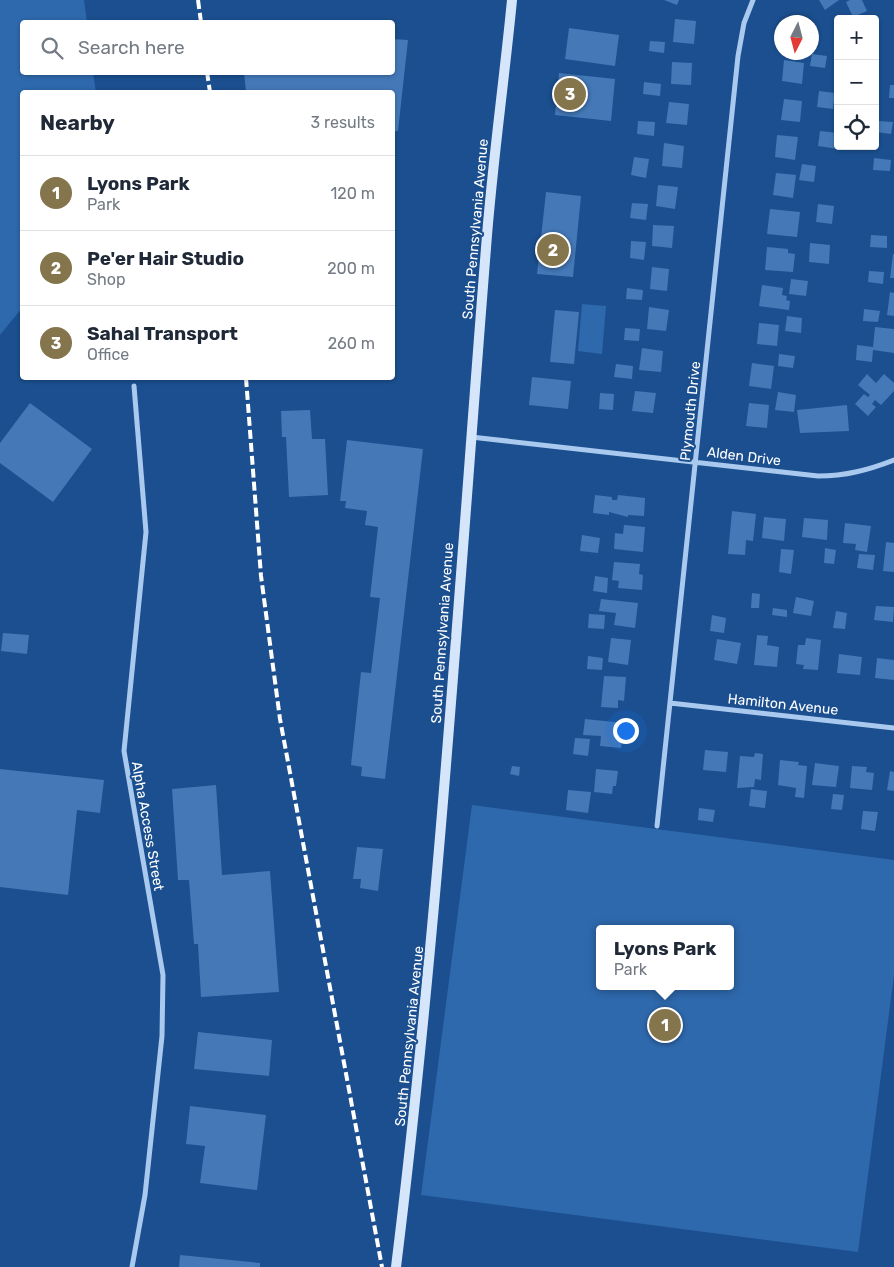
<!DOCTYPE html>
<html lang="en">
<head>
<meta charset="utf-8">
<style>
	:root { --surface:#fff; --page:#f2f2f3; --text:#1f2937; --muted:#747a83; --line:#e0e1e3; --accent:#84754c }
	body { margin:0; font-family:Rubik,sans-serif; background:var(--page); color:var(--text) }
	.controls { position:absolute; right:15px; top:15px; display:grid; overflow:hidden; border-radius:5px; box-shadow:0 1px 4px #0004 }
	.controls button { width:45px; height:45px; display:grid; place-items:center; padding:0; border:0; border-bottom:1px solid var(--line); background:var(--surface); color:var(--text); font:25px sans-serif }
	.compass { position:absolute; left:774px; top:15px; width:45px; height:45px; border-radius:50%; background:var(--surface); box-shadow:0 1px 4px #0004; rotate:186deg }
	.you { position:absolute; left:625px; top:730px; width:18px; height:18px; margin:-12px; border:4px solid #fff; border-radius:50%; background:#1a73e8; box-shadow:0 0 0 8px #1a73e833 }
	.badge { display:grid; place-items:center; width:32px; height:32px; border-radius:50%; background:var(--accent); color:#fff; font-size:16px; font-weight:700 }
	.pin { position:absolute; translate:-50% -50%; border:2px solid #fff; box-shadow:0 1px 5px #0006 }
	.popup { position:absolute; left:596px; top:925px; width:138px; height:65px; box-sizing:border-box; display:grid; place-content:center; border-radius:5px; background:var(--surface); filter:drop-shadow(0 1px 4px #0005); font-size:16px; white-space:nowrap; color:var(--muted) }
	.popup b { font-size:19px; color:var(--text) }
	.popup::after { content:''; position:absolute; left:50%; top:100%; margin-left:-10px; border:10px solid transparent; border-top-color:var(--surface) }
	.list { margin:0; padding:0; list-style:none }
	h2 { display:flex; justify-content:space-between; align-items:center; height:65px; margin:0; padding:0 20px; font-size:21px }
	h2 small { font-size:16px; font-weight:400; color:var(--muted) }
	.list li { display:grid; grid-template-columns:32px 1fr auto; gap:15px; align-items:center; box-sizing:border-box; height:75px; padding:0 20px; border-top:1px solid var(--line) }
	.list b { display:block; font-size:19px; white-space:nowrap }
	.list p { margin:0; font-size:16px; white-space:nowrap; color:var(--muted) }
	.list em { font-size:16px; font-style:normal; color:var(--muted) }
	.icon { flex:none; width:28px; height:28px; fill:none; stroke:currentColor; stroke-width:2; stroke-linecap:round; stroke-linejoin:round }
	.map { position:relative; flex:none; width:894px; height:1267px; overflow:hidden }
	.search { position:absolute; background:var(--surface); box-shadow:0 1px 4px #0004; left:20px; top:20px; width:375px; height:55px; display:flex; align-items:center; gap:12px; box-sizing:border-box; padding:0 18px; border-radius:5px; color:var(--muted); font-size:19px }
	.panel { position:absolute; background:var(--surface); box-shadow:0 1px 4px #0004; left:20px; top:90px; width:375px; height:290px; border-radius:5px }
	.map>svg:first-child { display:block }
</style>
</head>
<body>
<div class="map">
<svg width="894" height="1267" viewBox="0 0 894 1267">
	<rect width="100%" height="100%" fill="#1b4f8f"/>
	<path fill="#2e69ad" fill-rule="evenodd" d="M 0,0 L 84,0 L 87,22 L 22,22 L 22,72 L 93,73 L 96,92 L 22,92 L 22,308 L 0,335 Z
		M 582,304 L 606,306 L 602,354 L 578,351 Z
		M 472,805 L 894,860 L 894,975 L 858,1252 L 421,1195 ZM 600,929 L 730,929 L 730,986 L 600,986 Z"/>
	<path fill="#4478b7" d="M 664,0 L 679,0 L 677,5 Z
		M 819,0 L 839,0 L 825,10 Z
		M 850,0 L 862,0 L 867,11 L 853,17 L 846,2 Z
		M 797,18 L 807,22 L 795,22 Z
		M 675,19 L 696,21 L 694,44 L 673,42 Z
		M 812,24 L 817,26 L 812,38 Z
		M 569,28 L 619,35 L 615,66 L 565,59 Z
		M 392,39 L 408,40 L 398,131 L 392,131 L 392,92 L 246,92 L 244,72 L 392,72 Z
		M 650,41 L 665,42 L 664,53 L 649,51 Z
		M 812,54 L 827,56 L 825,68 L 810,66 Z
		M 784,60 L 804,63 L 802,84 L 782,81 Z
		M 672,62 L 692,63 L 691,85 L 671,84 Z
		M 559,73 L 615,79 L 611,121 L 555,115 Z
		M 644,82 L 661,84 L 660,96 L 643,94 Z
		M 890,85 L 894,85 L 894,98 L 889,98 Z
		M 819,91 L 835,93 L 833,109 L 817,107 Z
		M 784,99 L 802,101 L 800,122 L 781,120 Z
		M 669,102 L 689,104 L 687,125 L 666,123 Z
		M 638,121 L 655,122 L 654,136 L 637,134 Z
		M 878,121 L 893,122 L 891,134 L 876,132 Z
		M 820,131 L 838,133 L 838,149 L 818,146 Z
		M 777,135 L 798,137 L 795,160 L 775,157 Z
		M 664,143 L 684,146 L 682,168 L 662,166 Z
		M 634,157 L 649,159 L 646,178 L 631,175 Z
		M 874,158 L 891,160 L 890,171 L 873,170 Z
		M 802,164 L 816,166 L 814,182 L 799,180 Z
		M 776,173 L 796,175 L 793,198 L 773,195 Z
		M 658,185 L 678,187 L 675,209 L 656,206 Z
		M 546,192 L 581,196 L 573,277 L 537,274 Z
		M 632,203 L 648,204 L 646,220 L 630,218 Z
		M 818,204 L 834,206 L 832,224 L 816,222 Z
		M 770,209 L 800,212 L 797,237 L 767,234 Z
		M 653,225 L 674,226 L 672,248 L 652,246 Z
		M 871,235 L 887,236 L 887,248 L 870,247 Z
		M 631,241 L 646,242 L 644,260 L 630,258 Z
		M 810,243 L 830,245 L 829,264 L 809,262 Z
		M 767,247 L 788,249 L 788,253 L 795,254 L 793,272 L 765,270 Z
		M 893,254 L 894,254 L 894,278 L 890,278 Z
		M 652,267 L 669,269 L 667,291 L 650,289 Z
		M 869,271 L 884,272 L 883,284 L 868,282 Z
		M 791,279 L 808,281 L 806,296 L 789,294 Z
		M 762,285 L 783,288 L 782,295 L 787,296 L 786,300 L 790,301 L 789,310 L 759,306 Z
		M 627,288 L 643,290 L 642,300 L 626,299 Z
		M 890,292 L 894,293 L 894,316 L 887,315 Z
		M 649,307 L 669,310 L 666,331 L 647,329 Z
		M 864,309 L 880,311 L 878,322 L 863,321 Z
		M 555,310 L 579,312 L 574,364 L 550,362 Z
		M 787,316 L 802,318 L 801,333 L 785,331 Z
		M 759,323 L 779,325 L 777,346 L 757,344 Z
		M 875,327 L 894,329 L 894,353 L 873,350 L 872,362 L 856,360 L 857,345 L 873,347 Z
		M 625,328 L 640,329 L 639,341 L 624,340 Z
		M 642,348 L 663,351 L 661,372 L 639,370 Z
		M 779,354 L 795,356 L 793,368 L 778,366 Z
		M 752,363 L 774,366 L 771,389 L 749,386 Z
		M 616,364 L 633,366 L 632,379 L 614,377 Z
		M 867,374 L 876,383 L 884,374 L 894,383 L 894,391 L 881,405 L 875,400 L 872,404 L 876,407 L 868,416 L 855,404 L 864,394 L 868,397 L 870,395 L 858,385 Z
		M 532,377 L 571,381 L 568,409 L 529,405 Z
		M 635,391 L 656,393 L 653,413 L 632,411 Z
		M 778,392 L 796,395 L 794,412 L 775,410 Z
		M 600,393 L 614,394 L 613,410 L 599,409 Z
		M 30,403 L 92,449 L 53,502 L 0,463 L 0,443 Z
		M 749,403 L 769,405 L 767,428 L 746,426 Z
		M 847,405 L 849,431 L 800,433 L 797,410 Z
		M 310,410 L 312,439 L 325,439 L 328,495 L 289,497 L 286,437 L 282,437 L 281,411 Z
		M 347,440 L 423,449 L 385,779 L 361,776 L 362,767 L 351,765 L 361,672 L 371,673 L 380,598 L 370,597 L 378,527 L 365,525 L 367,511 L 345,508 L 346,501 L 340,501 Z
		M 595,495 L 612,497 L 612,500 L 617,500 L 618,495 L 645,498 L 644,516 L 628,515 L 628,517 L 609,512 L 609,515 L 593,513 Z
		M 732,511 L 756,514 L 753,541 L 746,540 L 745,555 L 728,554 Z
		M 764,517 L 786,519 L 784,541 L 762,538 Z
		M 804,518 L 828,520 L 827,540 L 802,537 Z
		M 845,523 L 871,526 L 867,552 L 855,550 L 856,544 L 843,543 Z
		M 624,525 L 645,527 L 643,552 L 614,549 L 615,533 L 623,534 Z
		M 582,535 L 600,538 L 598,553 L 580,551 Z
		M 886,542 L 894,543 L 894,572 L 883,571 Z
		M 825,548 L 836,550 L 834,564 L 824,563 Z
		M 781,549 L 794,550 L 791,574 L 779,572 Z
		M 859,554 L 875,555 L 873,570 L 857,568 Z
		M 614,562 L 640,564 L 639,574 L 643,575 L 642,590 L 618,588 L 619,581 L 612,580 Z
		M 595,576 L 608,578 L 607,593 L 593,591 Z
		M 752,593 L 760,594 L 759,608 L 751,608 Z
		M 796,597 L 814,601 L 811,616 L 793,613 Z
		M 601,599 L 638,603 L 635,628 L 614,625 L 616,613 L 599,611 Z
		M 876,606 L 894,607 L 893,622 L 874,620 Z
		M 773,608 L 787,610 L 787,617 L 772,615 Z
		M 836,611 L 847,613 L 845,629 L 833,628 Z
		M 589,614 L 605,615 L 604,629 L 588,628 Z
		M 712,615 L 726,618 L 724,633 L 710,631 Z
		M 3,633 L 29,635 L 27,654 L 1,651 Z
		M 757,635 L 768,636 L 767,645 L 779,647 L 777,667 L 754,665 Z
		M 611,638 L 631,640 L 628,665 L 608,662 Z
		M 806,638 L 821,640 L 818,670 L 803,669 L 804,665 L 796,664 L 798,645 L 805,645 Z
		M 717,639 L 741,643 L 737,664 L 714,660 Z
		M 839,654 L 862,657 L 860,675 L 837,673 Z
		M 588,656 L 603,658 L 602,670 L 587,669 Z
		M 877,658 L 894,660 L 894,680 L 875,678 Z
		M 604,676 L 626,677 L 624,701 L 618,700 L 618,708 L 601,707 Z
		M 585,719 L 624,723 L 621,748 L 600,746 L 601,736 L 583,735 Z
		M 575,738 L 590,739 L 588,756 L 573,754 Z
		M 705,750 L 728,752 L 726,772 L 703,770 Z
		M 755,753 L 763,754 L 761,780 L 755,779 L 754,787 L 737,788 L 740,756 L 754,757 Z
		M 780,760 L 799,762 L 798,765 L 807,766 L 804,798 L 795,797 L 796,788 L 778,785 Z
		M 815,763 L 839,766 L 836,787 L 812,785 Z
		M 512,766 L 520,767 L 519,776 L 510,774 Z
		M 852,766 L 867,767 L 866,772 L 874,773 L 872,790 L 850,788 Z
		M 0,769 L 104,780 L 100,813 L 77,810 L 68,895 L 0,887 Z
		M 596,769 L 618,771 L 616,786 L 613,786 L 612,794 L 594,792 Z
		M 890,771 L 894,772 L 894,791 L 887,790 Z
		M 216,785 L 222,875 L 270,871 L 279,992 L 201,997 L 198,944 L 194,944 L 189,880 L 178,880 L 172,789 Z
		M 751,789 L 767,791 L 765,808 L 749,806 Z
		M 568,790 L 591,792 L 588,813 L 566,810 Z
		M 833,794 L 844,795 L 842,810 L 831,809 Z
		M 699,808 L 715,810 L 713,822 L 698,820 Z
		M 863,811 L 878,812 L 875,831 L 861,829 Z
		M 357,847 L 383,849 L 378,891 L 360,888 L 361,879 L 353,879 Z
		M 198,1032 L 272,1040 L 269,1076 L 194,1069 Z
		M 190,1106 L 266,1115 L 257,1190 L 200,1183 L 205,1146 L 186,1144 Z
		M 180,1255 L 260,1263 L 260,1267 L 179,1267 Z"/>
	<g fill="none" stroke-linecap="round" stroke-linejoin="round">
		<path stroke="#a9c9ee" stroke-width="5" d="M 471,437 L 818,476 C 846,476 868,470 894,460
			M 670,703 L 894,728
			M 657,826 L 738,56 L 744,23 L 753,0
			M 132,1267 L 145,1195 L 162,1036 L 163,975 L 124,751 L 146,532 L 134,386"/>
		<path stroke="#d6e6fa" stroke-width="10" d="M 396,1267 C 438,928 459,588 486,248 C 492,165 504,83 512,0"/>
		<path stroke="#fff" stroke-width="4" stroke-dasharray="9 4" stroke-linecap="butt" d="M 198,0 L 201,22
			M 207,72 L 210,92
			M 246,378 L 261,576 L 280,719 L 382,1267"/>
	</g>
	<g text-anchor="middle" stroke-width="4" stroke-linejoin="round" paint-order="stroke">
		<g font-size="14" fill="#fff" stroke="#1b4f8f">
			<text transform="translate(475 229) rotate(-85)" y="5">South Pennsylvania Avenue</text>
			<text transform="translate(690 411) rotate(-84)" y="5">Plymouth Drive</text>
			<text transform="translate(744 456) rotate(7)" y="5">Alden Drive</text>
			<text transform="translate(442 633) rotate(-86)" y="5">South Pennsylvania Avenue</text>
			<text transform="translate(783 704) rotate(6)" y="5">Hamilton Avenue</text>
			<text transform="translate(148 826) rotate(80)" y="5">Alpha Access Street</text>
			<text transform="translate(409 1036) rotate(-84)" y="5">South Pennsylvania Avenue</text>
		</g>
	</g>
</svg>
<div class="controls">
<button>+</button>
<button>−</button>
<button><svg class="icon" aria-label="locate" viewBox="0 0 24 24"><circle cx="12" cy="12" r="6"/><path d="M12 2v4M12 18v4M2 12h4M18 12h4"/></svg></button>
</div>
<svg class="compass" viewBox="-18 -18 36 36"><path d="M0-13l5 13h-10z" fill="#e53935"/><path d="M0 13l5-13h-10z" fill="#747a83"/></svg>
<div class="you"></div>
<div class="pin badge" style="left:665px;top:1025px">1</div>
<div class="popup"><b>Lyons Park</b>Park</div>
<div class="pin badge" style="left:553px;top:250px">2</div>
<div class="pin badge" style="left:570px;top:94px">3</div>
<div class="search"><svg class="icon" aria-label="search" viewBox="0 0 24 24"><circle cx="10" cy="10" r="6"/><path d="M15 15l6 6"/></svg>Search here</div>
<section class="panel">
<h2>Nearby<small>3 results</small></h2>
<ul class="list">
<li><span class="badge">1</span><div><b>Lyons Park</b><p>Park</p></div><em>120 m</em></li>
<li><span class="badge">2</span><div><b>Pe'er Hair Studio</b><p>Shop</p></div><em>200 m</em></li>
<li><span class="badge">3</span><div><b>Sahal Transport</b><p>Office</p></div><em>260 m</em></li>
</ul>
</section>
</div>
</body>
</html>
